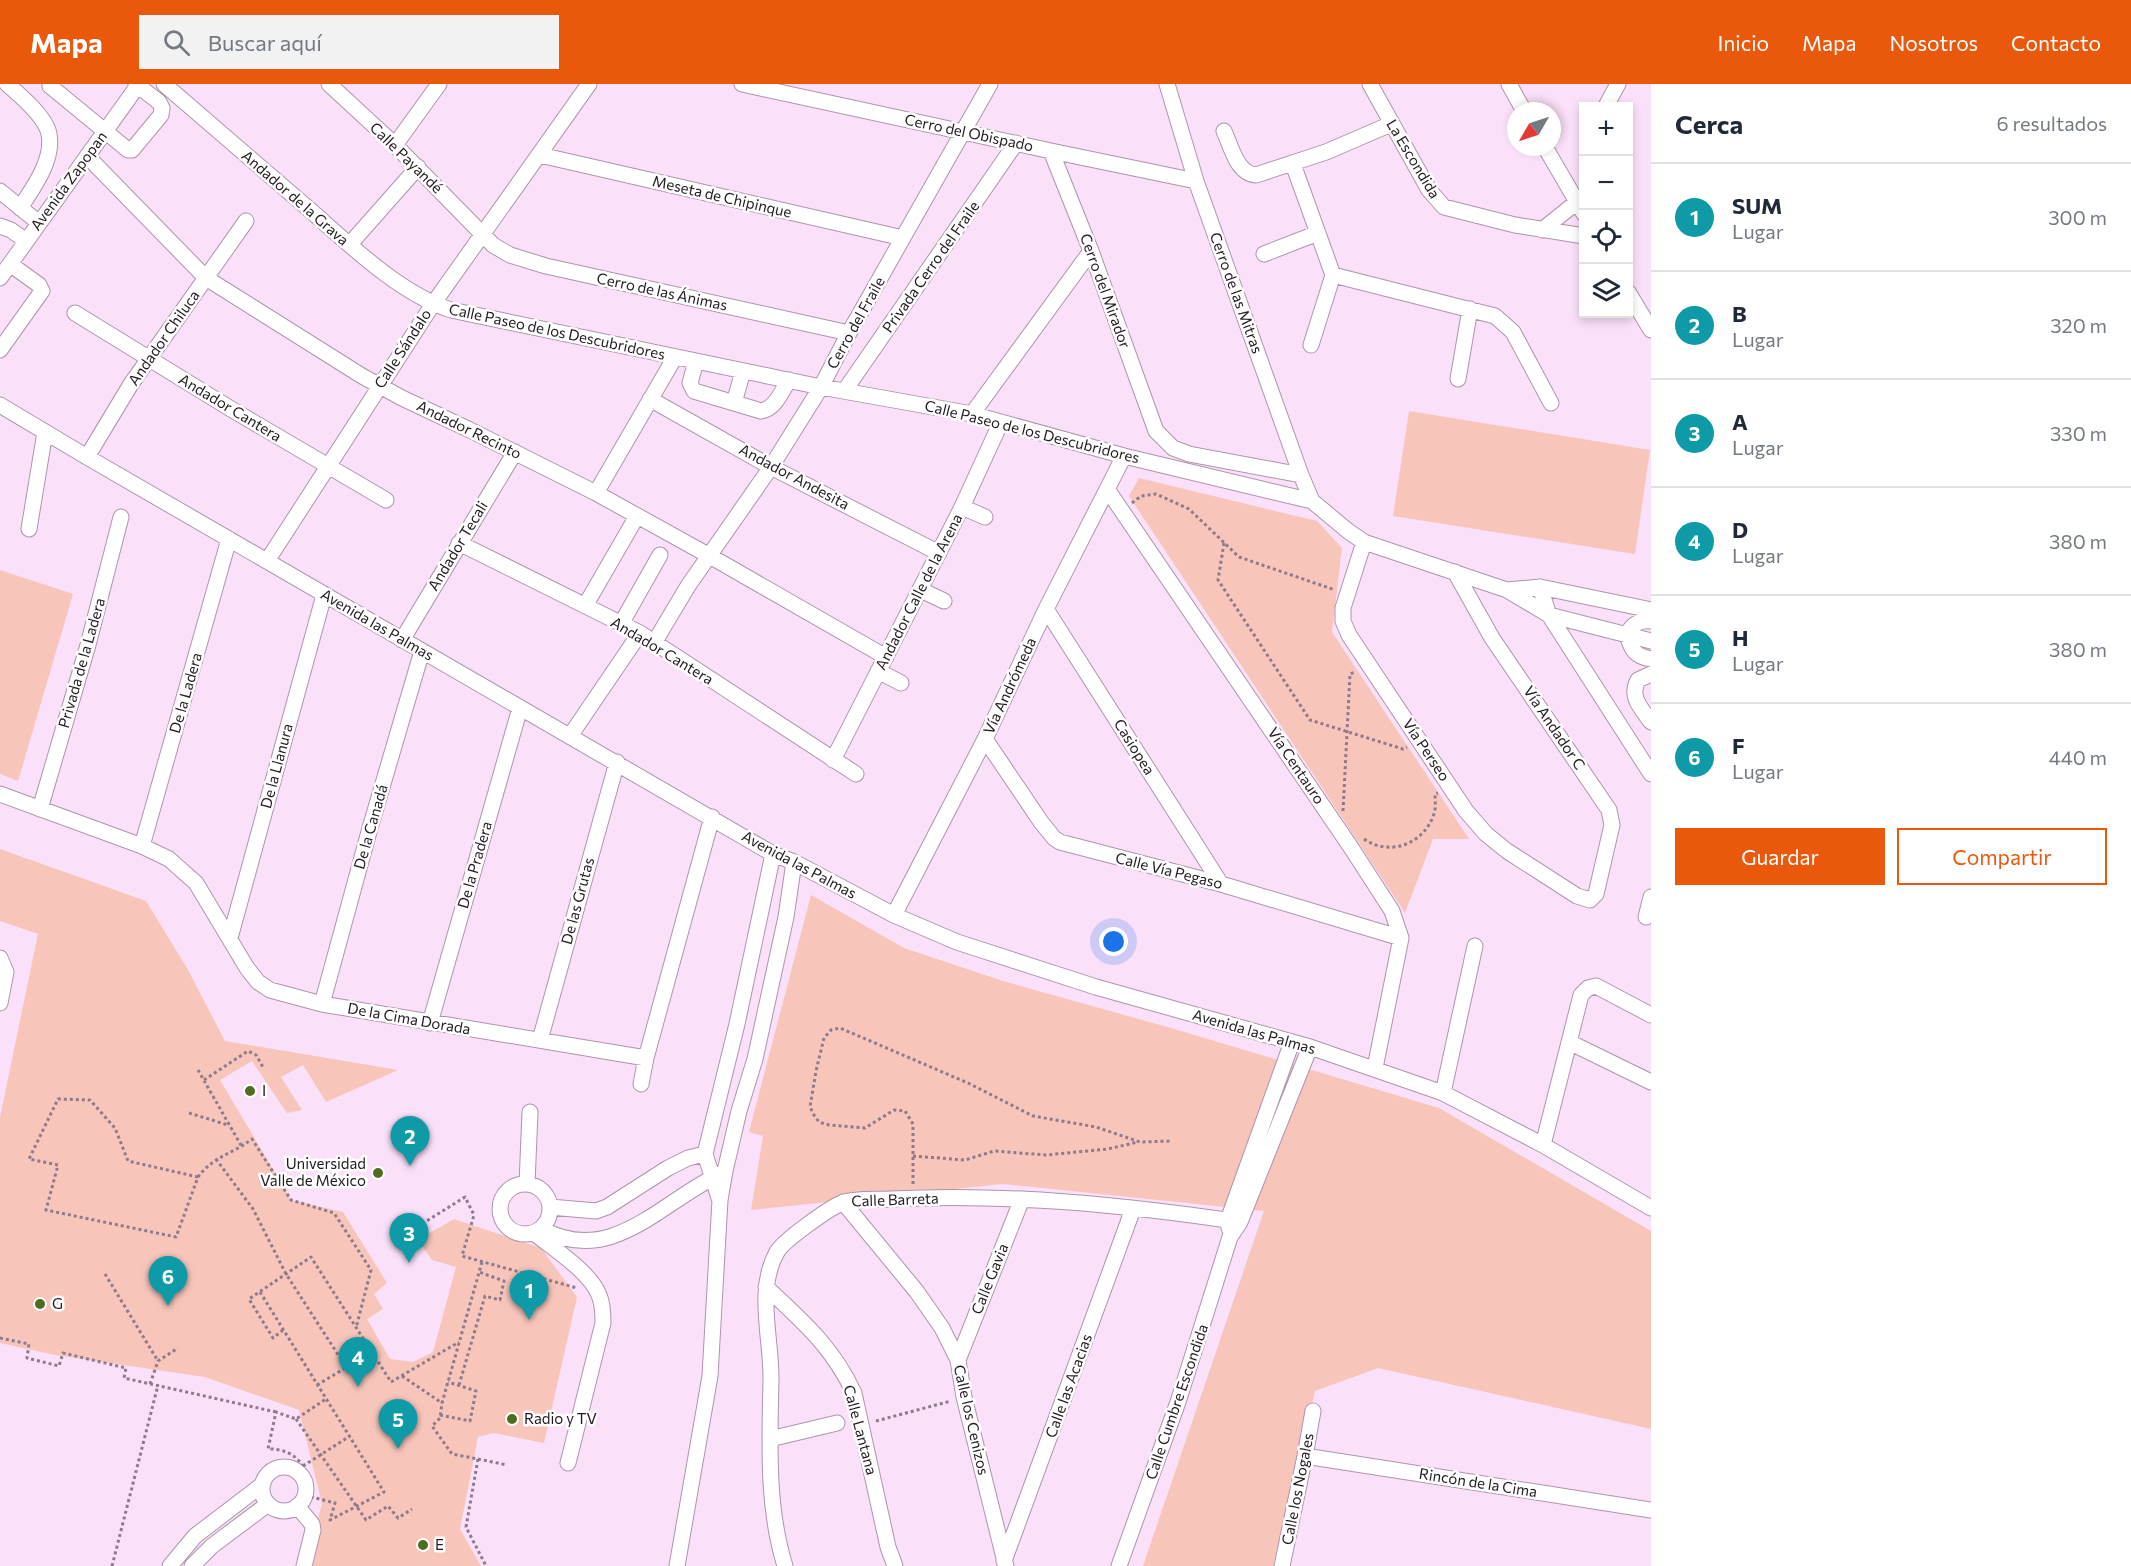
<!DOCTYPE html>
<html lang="es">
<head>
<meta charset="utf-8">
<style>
	:root { --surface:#fff; --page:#f2f2f3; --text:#1f2937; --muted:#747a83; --line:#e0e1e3; --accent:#ea580c }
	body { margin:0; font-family:Commissioner,sans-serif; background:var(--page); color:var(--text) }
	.controls { position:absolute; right:18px; top:18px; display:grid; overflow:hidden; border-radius:0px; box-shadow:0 3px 9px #0003 }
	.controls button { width:54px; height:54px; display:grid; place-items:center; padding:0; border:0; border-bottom:2px solid var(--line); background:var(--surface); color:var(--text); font:30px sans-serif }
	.compass { position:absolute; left:1507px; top:18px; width:54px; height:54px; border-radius:50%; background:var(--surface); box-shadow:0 3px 9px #0003; rotate:231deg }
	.you { position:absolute; left:1114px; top:858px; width:21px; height:21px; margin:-15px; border:4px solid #fff; border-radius:50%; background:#1a73e8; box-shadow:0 0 0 9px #1a73e833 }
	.badge { display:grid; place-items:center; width:39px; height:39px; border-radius:50%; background:var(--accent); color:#fff; font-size:20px; font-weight:700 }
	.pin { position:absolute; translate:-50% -50px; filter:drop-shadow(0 2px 3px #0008) }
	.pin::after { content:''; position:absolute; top:32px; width:21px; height:18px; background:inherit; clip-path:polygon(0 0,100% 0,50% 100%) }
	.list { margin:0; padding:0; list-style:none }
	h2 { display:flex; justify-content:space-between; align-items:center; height:78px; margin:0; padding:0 24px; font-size:26px }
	h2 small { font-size:20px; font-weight:400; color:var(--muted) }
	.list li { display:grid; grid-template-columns:39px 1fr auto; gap:18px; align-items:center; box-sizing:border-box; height:108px; padding:0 24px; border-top:2px solid var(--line) }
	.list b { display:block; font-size:22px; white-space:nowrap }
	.list p { margin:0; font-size:20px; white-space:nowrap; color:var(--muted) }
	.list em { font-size:20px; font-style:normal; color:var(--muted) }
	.actions { display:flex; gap:12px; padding:18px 24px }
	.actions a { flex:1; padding:14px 0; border:2px solid var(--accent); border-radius:0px; text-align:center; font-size:21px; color:var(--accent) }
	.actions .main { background:var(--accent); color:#fff }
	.icon { flex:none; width:33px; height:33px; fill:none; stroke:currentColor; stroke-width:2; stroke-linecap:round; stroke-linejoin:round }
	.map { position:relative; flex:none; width:1651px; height:1482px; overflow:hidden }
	header { display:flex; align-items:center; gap:36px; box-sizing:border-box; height:84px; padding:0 30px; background:var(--accent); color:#fff }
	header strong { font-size:28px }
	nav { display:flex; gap:33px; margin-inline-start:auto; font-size:21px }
	.search { width:420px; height:54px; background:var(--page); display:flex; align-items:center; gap:15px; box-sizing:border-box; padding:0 21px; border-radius:0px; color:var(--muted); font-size:22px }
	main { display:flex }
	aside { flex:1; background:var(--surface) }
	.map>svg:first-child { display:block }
</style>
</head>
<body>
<header>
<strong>Mapa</strong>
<div class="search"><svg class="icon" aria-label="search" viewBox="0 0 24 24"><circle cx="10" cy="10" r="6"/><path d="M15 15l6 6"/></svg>Buscar aquí</div>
<nav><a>Inicio</a><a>Mapa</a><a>Nosotros</a><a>Contacto</a></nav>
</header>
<main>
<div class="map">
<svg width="1651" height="1482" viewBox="0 0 1651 1482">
	<rect width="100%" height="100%" fill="#fbe0f9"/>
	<path fill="#f8c5bb" d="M 1409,327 L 1650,366 L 1635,470 L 1393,432 Z
		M 1139,394 L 1317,437 L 1342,464 L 1332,548 L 1469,755 L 1433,755 L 1405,829 L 1129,412 Z
		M 0,486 L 73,510 L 18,697 L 0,690 Z
		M 0,765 L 146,817 L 187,884 L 225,957 L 398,986 L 326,1018 L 303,981 L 281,993 L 302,1026 L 287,1029 L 252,977 L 220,996 L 291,1116 L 343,1128 L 387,1199 L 374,1210 L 383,1225 L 367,1235 L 390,1275 L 413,1278 L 433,1268 L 456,1183 L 432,1176 L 418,1156 L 454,1135 L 541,1164 L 577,1213 L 544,1359 L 494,1349 L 478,1353 L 460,1445 L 481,1482 L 305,1482 L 322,1420 L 299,1326 L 205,1293 L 55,1271 L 0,1259 L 0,1033 L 38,850 L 0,837 Z
		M 811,811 L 904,864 L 1003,897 L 1171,944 L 1439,1024 L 1651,1147 L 1651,1345 L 1378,1284 L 1315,1307 L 1273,1482 L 1143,1482 L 1264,1127 L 1003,1100 L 751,1126 L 763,1052 L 749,1048 Z"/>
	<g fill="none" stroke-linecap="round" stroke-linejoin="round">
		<g stroke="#ad94ac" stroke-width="17">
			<path id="minor" d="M 7,0 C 20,11 46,33 49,50 C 54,76 33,104 20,124
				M 164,0 C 212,42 261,84 310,126 C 350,161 400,210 451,226 L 821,303 L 972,330 L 1124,372 L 1312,417 L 1348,447 L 1364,458 L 1507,506 L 1549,531 L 1651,557
				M 329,0 L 395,61 L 493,161 L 510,171 L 546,182 L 849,249
				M 742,0 L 1051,67 L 1196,97
				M 1167,0 L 1196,97 L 1301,391 L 1312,417
				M 1370,0 L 1429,106 L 1444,123 L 1515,141 L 1584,152
				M 1509,0 L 1524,27
				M 50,2 L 128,66 L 132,66 L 161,31 L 162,24 L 159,18 L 136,0
				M 1606,22 L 1618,0
				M 1224,47 C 1231,62 1237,90 1256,91 L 1326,68 L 1391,40
				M 395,61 L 439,0
				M 1545,63 L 1584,130
				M 1051,67 L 1091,167 L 1156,347 L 1173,364 L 1189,370 L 1301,391
				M 540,71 L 903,154
				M 87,72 L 206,194 L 362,292 L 402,314 L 470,346 L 596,409 L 708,471 L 886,573
				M 1293,80 L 1333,191 L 1311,261
				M 0,107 L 39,139
				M 0,142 L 11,146 L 26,157
				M 1542,146 L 1577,118
				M 350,160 L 418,83
				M 1264,170 L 1318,149
				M 1333,191 L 1495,232 L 1513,248 L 1551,319
				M 0,194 L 139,0
				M 1628,208 L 1651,246
				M 75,229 L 231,325 L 386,416
				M 0,266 L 42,207 L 39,201 L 10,180
				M 696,277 L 690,299 L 694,307 L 761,327 C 776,324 781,308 789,296
				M 1458,295 L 1470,225
				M 845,306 L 1016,59
				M 650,315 L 771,383 L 939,469
				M 734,319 L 743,287
				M 0,321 L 87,373 L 773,770 L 794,778 L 894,831 L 957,858 L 1096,903 L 1310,963 L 1443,1009 L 1543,1061 L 1651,1124
				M 972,330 L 1091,167
				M 87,373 L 131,300 L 246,137
				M 1107,405 L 1350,762 L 1392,827 L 1401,854 L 1375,984
				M 596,409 L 675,273
				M 962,423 L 985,433
				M 29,445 L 45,348
				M 1364,458 L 1343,524 L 1343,537 L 1349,551 L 1466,727 L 1486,750 L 1507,767 L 1577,812 L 1590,816 L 1596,810 L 1612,741 L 1609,726 L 1492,554 L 1455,488
				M 459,459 L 640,549 L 856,690
				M 267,477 L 433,220 L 589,0
				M 1540,503 L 1549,531 L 1651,690
				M 921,506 L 944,517
				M 1507,506 L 1540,503 L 1651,526
				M 585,522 L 637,432
				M 1046,525 L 1221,800
				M 1651,537 C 1639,536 1632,540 1627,551 C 1632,567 1635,572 1651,575
				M 621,540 L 660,471
				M 402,556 L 515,368
				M 654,559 L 688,502 L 771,383 L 821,303 L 849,249 L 990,0
				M 878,587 L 901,599
				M 1651,590 L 1638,596 C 1629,613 1641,624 1651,638
				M 570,652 L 640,549
				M 985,655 L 1041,738 L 1054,754 L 1060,758 L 1221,800 L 1401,854
				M 833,676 L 962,423 L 1001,338
				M 0,710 L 142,762 L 169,775 L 196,799 L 247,884 L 258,898 L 270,906 L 322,920 L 646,974
				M 40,725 L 88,561 L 121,433
				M 142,762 L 229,455
				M 894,831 L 985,655 L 1046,525 L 1124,372
				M 1646,833 L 1651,813
				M 230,854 L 324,511
				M 0,874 L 6,888 L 0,919
				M 322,920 L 370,744 L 422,567
				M 430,939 L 520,624
				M 540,956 L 617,678
				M 1569,958 L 1651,998
				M 641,1000 L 646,974 L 712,733
				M 1443,1009 L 1475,862
				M 1543,1061 L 1581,911 L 1588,904 L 1596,902 L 1651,931
				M500 1125a25 25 0 1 1 50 0a25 25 0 1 1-50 0Z
				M 527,1100 L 530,1028
				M 719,1114 L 705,1070 L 737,940 L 773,770
				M 843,1118 L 917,1208 L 942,1244 L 958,1276 L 964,1313 L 1006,1482
				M 550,1123 L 596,1127 L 607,1123 L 668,1084 L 688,1074 L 705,1070
				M 1229,1144 L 1228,1136 L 1292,958
				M 542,1145 C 611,1183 661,1118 720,1090
				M 534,1149 C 554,1165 590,1188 599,1211 C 603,1220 603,1230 603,1239 L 568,1379
				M 766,1203 C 803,1238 832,1262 854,1309 L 888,1463 L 895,1482
				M 958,1276 L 1022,1115
				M 770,1355 L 837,1339
				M 1305,1372 L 1651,1426
				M262 1405a22 22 0 1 1 44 0a22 22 0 1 1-44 0Z
				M 297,1422 L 312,1440 L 313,1446 L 304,1482
				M 1004,1477 L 1133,1125
				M 170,1482 L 195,1452 L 263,1400
				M 192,1482 L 212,1462 L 268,1420
				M 677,1482 L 710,1292 L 720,1116 L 725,1087 L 739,1027 L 755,975 L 786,833 L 794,778
				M 785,1482 C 766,1421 770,1356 771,1293 C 771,1252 756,1205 777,1168 C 783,1157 829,1124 842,1119 C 853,1114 879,1116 891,1115 C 1007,1109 1126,1121 1240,1138
				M 1119,1482 L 1178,1318 L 1230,1153 L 1240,1138 L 1310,963
				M 1282,1482 L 1305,1372 L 1313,1327"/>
		</g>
		<path stroke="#8d7b8c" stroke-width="3" stroke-dasharray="3 3" stroke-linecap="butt" d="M 1132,419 L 1141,412 L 1156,410 L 1189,425 L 1239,473 L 1335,506
			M 1224,459 L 1218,496 L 1310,636 L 1403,665 L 1407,663
			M 1343,727 L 1350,590 L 1355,588
			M 1364,755 C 1390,773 1424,760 1434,730 C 1436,724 1435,717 1435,710 L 1438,709
			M 198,986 L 242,1063
			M 204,996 L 248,967 L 256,971 L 263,983
			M 189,1029 L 228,1041
			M 913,1072 L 965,1076 L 994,1067 L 1046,1071 L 1108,1065 L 1138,1058
			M 216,1075 L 253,1125 L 286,1190 L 346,1283
			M 198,1093 L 128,1077 L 115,1044 L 90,1016 L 58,1015 L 29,1075 L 58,1081 L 46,1126 L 176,1153 L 198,1093 C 215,1071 231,1071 252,1055 L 291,1116 L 334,1129 L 371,1186 L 356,1244
			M 913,1100 L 913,1040 L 905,1027 L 894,1026 L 865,1044 L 829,1041 L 819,1038 L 814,1031 L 810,1023 L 816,987 L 824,954 L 831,946 L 840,944 L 968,999 L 1033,1032 L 1096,1043 L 1140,1058 L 1172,1057
			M 417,1143 L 465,1113 L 474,1131 L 462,1172 L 577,1204
			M 482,1178 L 442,1319 L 440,1334 L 432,1342 L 452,1370 L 478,1375 L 466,1443 L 486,1482
			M 105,1190 L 158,1277
			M 260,1208 L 384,1408 L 330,1436 L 335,1419 L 308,1412 C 312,1385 296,1364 268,1365 L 276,1328 L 296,1335 L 326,1315
			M 283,1246 L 273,1254 L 249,1215 L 311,1173 L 391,1298 L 459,1258
			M 0,1254 L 29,1260 L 27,1274 L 59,1282 L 63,1269 L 126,1284 L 124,1294 L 276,1328
			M 402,1292 L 442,1319
			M 150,1300 L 158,1277 L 178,1264
			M 317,1301 L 372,1268
			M 459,1301 L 485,1212 L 500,1216 L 504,1197 L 479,1188
			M 440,1331 L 470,1337 L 476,1307 L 448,1298
			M 296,1335 L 366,1436 L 388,1422 L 398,1434 L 412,1425
			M 876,1337 L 951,1317
			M 478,1375 L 507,1381
			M 303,1382 L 350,1352
			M 112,1482 L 158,1301"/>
		<use href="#minor" stroke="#fff" stroke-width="15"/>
	</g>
	<g fill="#516c1f" stroke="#fff" stroke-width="2">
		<circle cx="250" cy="1007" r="6"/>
		<circle cx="378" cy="1089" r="6"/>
		<circle cx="40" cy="1220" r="6"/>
		<circle cx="512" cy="1335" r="6"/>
		<circle cx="423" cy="1461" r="6"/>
	</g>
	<g text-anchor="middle" stroke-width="5" stroke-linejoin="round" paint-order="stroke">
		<g font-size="15" fill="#221821" stroke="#fff">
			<text transform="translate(969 49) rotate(12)" y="5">Cerro del Obispado</text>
			<text transform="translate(406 74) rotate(44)" y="5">Calle Payandé</text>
			<text transform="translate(1413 75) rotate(59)" y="5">La Escondida</text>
			<text transform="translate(69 97) rotate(-54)" y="5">Avenida Zapopan</text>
			<text transform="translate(722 113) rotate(13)" y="5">Meseta de Chipinque</text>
			<text transform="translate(295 114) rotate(41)" y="5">Andador de la Grava</text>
			<text transform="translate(931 183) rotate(-55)" y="5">Privada Cerro del Fraile</text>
			<text transform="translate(1105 207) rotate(70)" y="5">Cerro del Mirador</text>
			<text transform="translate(662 208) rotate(12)" y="5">Cerro de las Ánimas</text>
			<text transform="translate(1236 209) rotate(70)" y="5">Cerro de las Mitras</text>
			<text transform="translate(856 239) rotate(-61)" y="5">Cerro del Fraile</text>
			<text transform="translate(557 248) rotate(12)" y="5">Calle Paseo de los Descubridores</text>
			<text transform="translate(164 254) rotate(-55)" y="5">Andador Chiluca</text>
			<text transform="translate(403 265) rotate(-57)" y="5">Calle Sándalo</text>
			<text transform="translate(230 324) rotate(31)" y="5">Andador Cantera</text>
			<text transform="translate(469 346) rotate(26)" y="5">Andador Recinto</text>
			<text transform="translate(1032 348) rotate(14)" y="5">Calle Paseo de los Descubridores</text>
			<text transform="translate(794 393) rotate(28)" y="5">Andador Andesita</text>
			<text transform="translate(458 462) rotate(-59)" y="5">Andador Tecali</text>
			<text transform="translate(919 508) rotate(-63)" y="5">Andador Calle de la Arena</text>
			<text transform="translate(377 541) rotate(30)" y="5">Avenida las Palmas</text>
			<text transform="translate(662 567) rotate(31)" y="5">Andador Cantera</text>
			<text transform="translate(82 579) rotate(-74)" y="5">Privada de la Ladera</text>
			<text transform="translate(1010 602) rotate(-65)" y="5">Vía Andrómeda</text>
			<text transform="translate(186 609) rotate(-74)" y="5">De la Ladera</text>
			<text transform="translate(1554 644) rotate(56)" y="5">Vía Andador C</text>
			<text transform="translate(1134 663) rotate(58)" y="5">Casiopea</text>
			<text transform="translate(1426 666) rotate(56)" y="5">Vía Perseo</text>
			<text transform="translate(277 682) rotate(-75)" y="5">De la Llanura</text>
			<text transform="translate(1296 682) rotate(56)" y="5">Vía Centauro</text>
			<text transform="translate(371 743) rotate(-74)" y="5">De la Canadá</text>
			<text transform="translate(475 781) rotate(-74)" y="5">De la Pradera</text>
			<text transform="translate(799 781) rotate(28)" y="5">Avenida las Palmas</text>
			<text transform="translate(1169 787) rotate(14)" y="5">Calle Vía Pegaso</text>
			<text transform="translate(578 817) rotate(-75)" y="5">De las Grutas</text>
			<text transform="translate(409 935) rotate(10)" y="5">De la Cima Dorada</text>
			<text transform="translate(1254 948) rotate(16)" y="5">Avenida las Palmas</text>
			<text transform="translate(895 1116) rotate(-2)" y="5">Calle Barreta</text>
			<text transform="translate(990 1195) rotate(-68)" y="5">Calle Gavia</text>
			<text transform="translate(1069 1302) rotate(-70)" y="5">Calle las Acacias</text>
			<text transform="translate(1177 1318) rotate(-71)" y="5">Calle Cumbre Escondida</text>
			<text transform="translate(971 1336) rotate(77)" y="5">Calle los Cenizos</text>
			<text transform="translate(860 1346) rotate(75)" y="5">Calle Lantana</text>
			<text transform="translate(1478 1399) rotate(9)" y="5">Rincón de la Cima</text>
			<text transform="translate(1298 1405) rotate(-79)" y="5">Calle los Nogales</text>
		</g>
		<g font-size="15" fill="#221821" stroke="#fff" text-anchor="start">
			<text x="262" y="1012">I</text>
			<text x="366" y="1085" text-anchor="end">Universidad<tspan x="366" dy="17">Valle de México</tspan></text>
			<text x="52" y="1225">G</text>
			<text x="524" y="1340">Radio y TV</text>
			<text x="435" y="1466">E</text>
		</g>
	</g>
</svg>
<div class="controls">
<button>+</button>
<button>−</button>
<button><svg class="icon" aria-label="locate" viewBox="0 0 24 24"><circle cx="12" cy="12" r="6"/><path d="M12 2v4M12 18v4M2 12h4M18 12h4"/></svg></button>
<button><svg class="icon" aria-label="layers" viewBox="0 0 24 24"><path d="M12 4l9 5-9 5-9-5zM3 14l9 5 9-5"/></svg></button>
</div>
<svg class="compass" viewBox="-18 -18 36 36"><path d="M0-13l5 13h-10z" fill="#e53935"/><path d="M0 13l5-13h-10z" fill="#747a83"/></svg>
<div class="you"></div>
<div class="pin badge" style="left:529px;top:1236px;background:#0f9aa8">1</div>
<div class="pin badge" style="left:410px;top:1082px;background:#0f9aa8">2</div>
<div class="pin badge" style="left:409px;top:1179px;background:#0f9aa8">3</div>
<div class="pin badge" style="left:358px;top:1303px;background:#0f9aa8">4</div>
<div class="pin badge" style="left:398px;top:1365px;background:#0f9aa8">5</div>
<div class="pin badge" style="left:168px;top:1222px;background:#0f9aa8">6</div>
</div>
<aside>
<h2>Cerca<small>6 resultados</small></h2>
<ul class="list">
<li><span class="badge" style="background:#0f9aa8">1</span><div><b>SUM</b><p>Lugar</p></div><em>300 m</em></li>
<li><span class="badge" style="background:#0f9aa8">2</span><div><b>B</b><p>Lugar</p></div><em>320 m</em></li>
<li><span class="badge" style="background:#0f9aa8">3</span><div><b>A</b><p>Lugar</p></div><em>330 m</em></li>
<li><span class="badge" style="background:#0f9aa8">4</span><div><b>D</b><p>Lugar</p></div><em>380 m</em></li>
<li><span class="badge" style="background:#0f9aa8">5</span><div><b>H</b><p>Lugar</p></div><em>380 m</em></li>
<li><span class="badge" style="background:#0f9aa8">6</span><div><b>F</b><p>Lugar</p></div><em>440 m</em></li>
</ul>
<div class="actions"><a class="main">Guardar</a><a>Compartir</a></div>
</aside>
</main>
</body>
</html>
